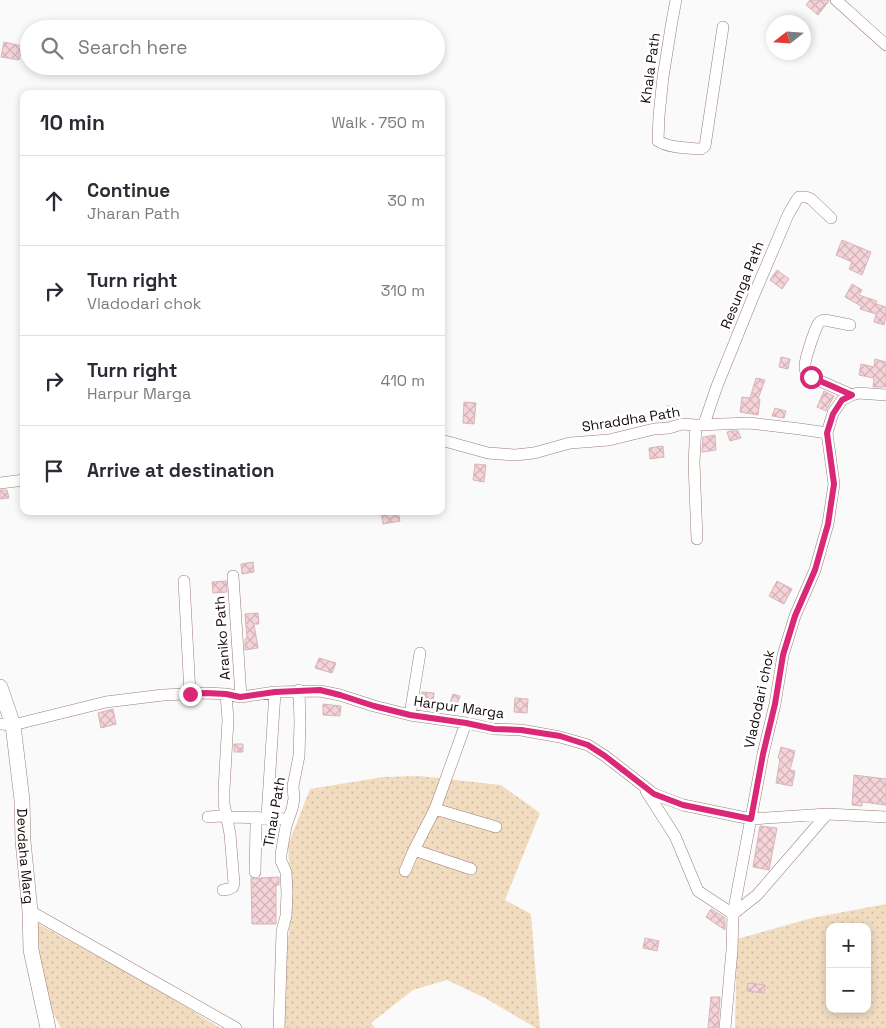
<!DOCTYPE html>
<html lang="en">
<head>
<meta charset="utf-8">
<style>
	:root { --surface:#fff; --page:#f2f2f3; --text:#2b2b33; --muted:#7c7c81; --line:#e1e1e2 }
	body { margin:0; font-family:"Space Grotesk",sans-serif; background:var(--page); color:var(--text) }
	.controls { position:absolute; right:15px; bottom:15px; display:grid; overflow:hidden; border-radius:10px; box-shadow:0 2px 8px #0003 }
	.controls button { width:45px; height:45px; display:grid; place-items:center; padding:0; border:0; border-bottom:1px solid var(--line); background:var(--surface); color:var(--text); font:25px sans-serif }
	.compass { position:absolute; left:766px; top:15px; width:45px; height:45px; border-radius:50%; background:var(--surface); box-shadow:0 2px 8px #0003; rotate:253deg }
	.stop { position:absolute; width:15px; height:15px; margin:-11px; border:4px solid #db2777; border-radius:50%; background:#fff }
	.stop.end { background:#db2777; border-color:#fff; box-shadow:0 1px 5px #0008 }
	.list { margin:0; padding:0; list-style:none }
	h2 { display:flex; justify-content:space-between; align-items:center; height:65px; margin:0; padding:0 20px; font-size:21px }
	h2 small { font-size:16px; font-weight:400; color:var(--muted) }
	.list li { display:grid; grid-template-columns:32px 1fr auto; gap:15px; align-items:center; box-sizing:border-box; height:90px; padding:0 20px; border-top:1px solid var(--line) }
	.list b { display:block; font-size:19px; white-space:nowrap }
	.list p { margin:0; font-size:16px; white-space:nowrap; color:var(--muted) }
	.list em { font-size:16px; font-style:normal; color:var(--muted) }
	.icon { flex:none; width:28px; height:28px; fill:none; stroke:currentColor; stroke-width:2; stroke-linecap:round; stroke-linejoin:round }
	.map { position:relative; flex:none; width:886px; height:1028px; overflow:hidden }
	.search { position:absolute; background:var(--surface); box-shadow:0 2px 8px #0003; left:20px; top:20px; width:425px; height:55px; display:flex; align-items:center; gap:12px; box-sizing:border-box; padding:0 18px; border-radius:28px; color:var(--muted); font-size:19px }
	.panel { position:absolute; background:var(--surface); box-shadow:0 2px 8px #0003; left:20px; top:90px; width:425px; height:425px; border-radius:10px }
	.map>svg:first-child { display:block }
</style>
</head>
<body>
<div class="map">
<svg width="886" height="1028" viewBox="0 0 886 1028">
	<defs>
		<pattern id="grass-dots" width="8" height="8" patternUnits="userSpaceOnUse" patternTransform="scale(1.25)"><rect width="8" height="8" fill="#f1dcc0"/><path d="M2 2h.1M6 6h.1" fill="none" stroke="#cebba4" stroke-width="1.8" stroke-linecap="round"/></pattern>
		<pattern id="building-cross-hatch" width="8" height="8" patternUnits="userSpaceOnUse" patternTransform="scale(1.25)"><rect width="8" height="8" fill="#f5d3d8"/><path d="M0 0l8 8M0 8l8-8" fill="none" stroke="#d1b4b8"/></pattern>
	</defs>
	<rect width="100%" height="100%" fill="#fafafa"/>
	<path fill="url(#grass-dots)" fill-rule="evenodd" d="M 419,776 L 501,785 L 540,813 L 505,900 L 531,914 L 540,1028 L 536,1028 L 485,998 L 447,980 L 413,990 L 371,1023 L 375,1028 L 284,1028 L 285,966 L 292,906 L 288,845 L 310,789 L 383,777 Z
		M 886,904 L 886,1028 L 735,1028 L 737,939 L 812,918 ZM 830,927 L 867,927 L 867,1009 L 830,1009 Z
		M 37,923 L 159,990 L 220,1028 L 61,1028 C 41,994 39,961 37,923 Z"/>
	<path fill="url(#building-cross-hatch)" stroke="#d7b6bb" d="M 810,0 L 829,0 L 829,1 L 818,15 L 806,5 Z
		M 4,42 L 22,46 L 19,60 L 1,57 Z
		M 842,240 L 871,252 L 862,275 L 849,269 L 852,262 L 836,255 Z
		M 777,270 L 789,279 L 782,289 L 770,280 Z
		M 852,284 L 862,290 L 859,295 L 877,301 L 876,304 L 886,307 L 886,317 L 884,325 L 874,322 L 876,314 L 860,309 L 861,306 L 845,297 Z
		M 781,357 L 790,359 L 788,369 L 779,367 Z
		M 875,359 L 886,362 L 886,387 L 873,387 L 874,378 L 859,375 L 861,364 L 874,367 Z
		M 756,378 L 765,380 L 758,399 L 760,399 L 758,415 L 740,412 L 742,397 L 750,398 Z
		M 824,391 L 834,396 L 826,411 L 817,407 Z
		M 464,402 L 476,403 L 474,424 L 463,423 Z
		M 667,406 L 675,406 L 674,419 L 666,421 Z
		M 775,408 L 786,411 L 784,418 L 772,416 Z
		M 731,431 L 738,431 L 741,438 L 730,441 L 727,432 Z
		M 715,435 L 716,450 L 702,452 L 703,437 Z
		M 663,446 L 664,457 L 650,459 L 649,448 Z
		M 475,464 L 486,465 L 484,482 L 473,480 Z
		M 0,490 L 7,490 L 9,498 L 0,499 Z
		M 381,511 L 398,511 L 400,521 L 383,524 Z
		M 253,562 L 254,572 L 242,574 L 241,564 Z
		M 226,581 L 227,592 L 213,593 L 212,582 Z
		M 777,581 L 792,589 L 784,604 L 769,596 Z
		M 258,613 L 259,624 L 254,624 L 258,648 L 245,650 L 245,639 L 247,638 L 245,614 Z
		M 319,658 L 336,663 L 332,673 L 315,668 Z
		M 422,692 L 434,693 L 433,705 L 421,705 Z
		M 453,694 L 460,696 L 455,710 L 448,708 Z
		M 515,698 L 528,699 L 527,713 L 514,712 Z
		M 323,704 L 341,706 L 340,716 L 323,715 Z
		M 113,709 L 116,724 L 101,728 L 98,713 Z
		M 234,744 L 243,744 L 243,752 L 234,752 Z
		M 781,747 L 795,751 L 790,770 L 795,771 L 792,786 L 776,783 L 780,759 L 778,758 Z
		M 854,775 L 886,779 L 886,805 L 862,802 L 862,806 L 852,805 Z
		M 760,826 L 777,828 L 769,870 L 753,867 Z
		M 279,877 L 279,885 L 276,885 L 276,924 L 252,924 L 251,878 L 255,879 L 260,878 Z
		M 711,909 L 725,918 L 725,930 L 706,917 Z
		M 645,938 L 659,941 L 657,951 L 643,948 Z
		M 748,983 L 765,985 L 764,993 L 747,991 Z
		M 711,997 L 720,997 L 718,1028 L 708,1028 Z"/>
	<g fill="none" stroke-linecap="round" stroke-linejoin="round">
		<g stroke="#9b7d77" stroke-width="12">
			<path id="minor" d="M 676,0 L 672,21 L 663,77 L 659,116 L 658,141 C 670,148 687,148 701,149 L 705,146 L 723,27
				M 836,0 L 886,45
				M 850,325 L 825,320 C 821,321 821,320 818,324 C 815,330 804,360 805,367 C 805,372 807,374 811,377 L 852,395
				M 704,424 L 717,386 L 753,297 L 788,215 L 796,201 L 799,197 L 806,197 L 811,199 L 831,218
				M 696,425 L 694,463 L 697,539
				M 441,440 L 488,453 L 515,455 L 534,453 L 570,443 L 609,440 L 654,429 L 669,428 L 682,424 L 696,425 L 749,423 L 800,429 L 827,433
				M 0,483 L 24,480
				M 233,576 L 241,697
				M 184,581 L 190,694
				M 410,715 L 420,653
				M 0,724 L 13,725 L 106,702 L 163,695 L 206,693 L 226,694 L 241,697 L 275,692 L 320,691 L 340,695 L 374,706 L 410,715 L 466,723 L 494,729 L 521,730 L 560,737 L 588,745 L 605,756 L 654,794 L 683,805 L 751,819 L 827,814 L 886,817
				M 646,791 L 675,836 L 698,891 L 733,914 L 757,895 L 827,814
				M 435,809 L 496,827
				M 208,817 L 220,816 L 232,817 L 288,819
				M 267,817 L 275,692
				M 414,850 L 471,869
				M 405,871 L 414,850 L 435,809 L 466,723
				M 255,872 L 256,826 L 257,817
				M 223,890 L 229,889 L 233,887 L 234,883 L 230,834 L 224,804 L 224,790 L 228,720 L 226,694
				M 30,911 L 236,1028
				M 279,1028 L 282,931 L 286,916 L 287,894 L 286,872 L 281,861 L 281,854 L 286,826 L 292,809 L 294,799 L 293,786 L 299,756 L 300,722 L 299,690
				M 725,1028 L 732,950 L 733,914 L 763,754 L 775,704 L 783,655 L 795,616 L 815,570 L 828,524 L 834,484 L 827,433 L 833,413 L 842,400 L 852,395 L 858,393 L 886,395"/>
		</g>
		<g stroke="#9b7d77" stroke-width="16">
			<g id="major">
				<path id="s1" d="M 0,687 L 13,725 L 22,800 L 23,841 L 30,911 L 31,950 L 48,1028"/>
			</g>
		</g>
		<use href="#minor" stroke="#fff" stroke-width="11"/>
		<use href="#major" stroke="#fff" stroke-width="15"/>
	</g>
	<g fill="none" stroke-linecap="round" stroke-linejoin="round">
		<path stroke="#db2777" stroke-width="6" d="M 190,694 L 206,693 L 226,694 L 240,697 L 275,692 L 320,690 L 340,695 L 374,706 L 410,715 L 466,723 L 494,729 L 521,730 L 560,736 L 588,745 L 605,756 L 654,794 L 683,805 L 751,819 L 763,754 L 775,704 L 783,655 L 795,616 L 815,570 L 828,524 L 834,484 L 827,433 L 833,414 L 842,400 L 852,395 L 811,377"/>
	</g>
	<g text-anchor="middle" stroke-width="5" stroke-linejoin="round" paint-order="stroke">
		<g font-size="14" fill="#150a09" stroke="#fff">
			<text transform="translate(650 68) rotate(-82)" y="5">Khala Path</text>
			<text transform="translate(742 285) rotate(-68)" y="5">Resunga Path</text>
			<text transform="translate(631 419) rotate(-9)" y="5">Shraddha Path</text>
			<text transform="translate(222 638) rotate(-94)" y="5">Araniko Path</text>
			<text transform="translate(759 699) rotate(-78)" y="5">Vladodari chok</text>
			<text transform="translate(459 707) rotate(8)" y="5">Harpur Marga</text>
			<text transform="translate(274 812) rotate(-80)" y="5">Tinau Path</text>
			<text dy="5" stroke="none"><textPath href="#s1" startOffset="172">Devdaha Marg</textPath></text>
		</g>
	</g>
</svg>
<div class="controls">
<button>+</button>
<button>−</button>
</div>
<svg class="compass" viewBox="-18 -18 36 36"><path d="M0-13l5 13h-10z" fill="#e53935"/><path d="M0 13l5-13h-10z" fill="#7c7c81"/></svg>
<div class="stop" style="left:811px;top:377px"></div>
<div class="stop end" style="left:190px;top:694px"></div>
<div class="search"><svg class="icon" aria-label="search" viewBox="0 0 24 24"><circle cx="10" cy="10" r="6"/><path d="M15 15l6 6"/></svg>Search here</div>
<section class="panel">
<h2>10 min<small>Walk · 750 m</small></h2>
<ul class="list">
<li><svg class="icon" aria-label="ahead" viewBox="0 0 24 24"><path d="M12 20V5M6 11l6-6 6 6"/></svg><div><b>Continue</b><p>Jharan Path</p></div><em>30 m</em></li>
<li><svg class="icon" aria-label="right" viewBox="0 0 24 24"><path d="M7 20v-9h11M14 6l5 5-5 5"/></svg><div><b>Turn right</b><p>Vladodari chok</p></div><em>310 m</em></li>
<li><svg class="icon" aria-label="right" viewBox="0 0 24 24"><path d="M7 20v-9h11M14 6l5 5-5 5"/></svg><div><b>Turn right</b><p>Harpur Marga</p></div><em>410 m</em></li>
<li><svg class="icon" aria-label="arrive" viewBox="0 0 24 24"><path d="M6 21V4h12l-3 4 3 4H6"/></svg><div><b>Arrive at destination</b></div></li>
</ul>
</section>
</div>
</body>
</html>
